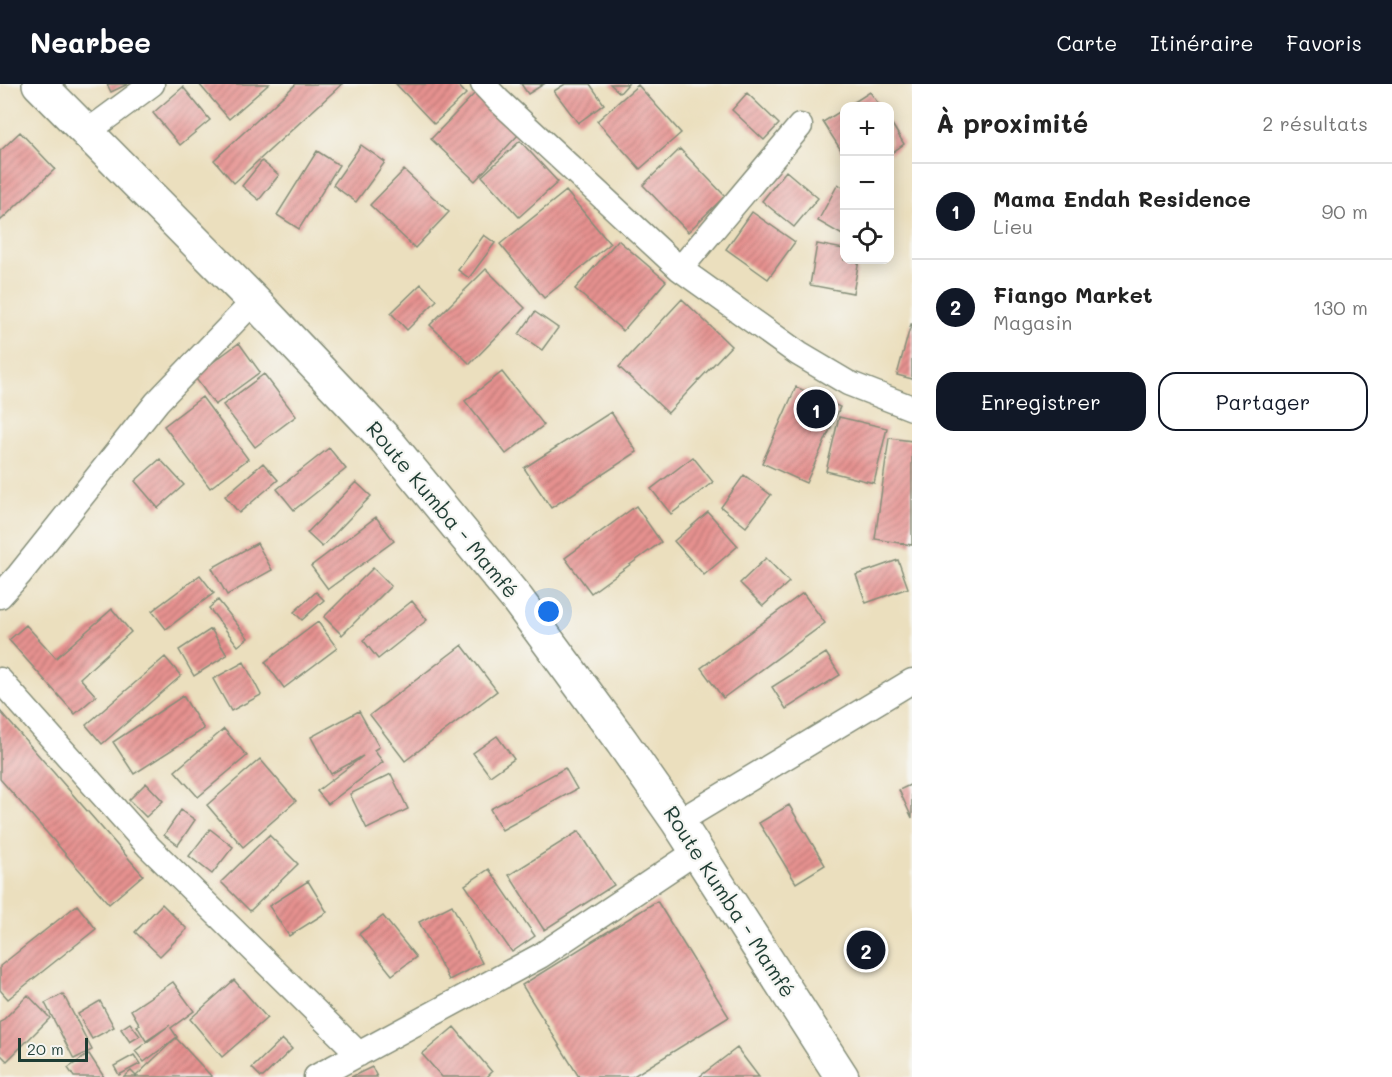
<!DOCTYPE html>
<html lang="fr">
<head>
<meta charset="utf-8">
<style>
	:root { --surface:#fff; --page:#f2f2f2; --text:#222; --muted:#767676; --line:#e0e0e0; --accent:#111827 }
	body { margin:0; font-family:Mali,sans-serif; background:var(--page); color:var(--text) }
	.controls { position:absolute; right:18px; top:18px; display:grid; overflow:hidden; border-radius:12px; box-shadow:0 3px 15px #0003 }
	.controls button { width:54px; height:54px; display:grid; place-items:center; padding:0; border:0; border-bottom:2px solid var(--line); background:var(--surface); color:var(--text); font:30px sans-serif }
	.scale { position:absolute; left:18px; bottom:15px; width:70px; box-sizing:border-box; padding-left:6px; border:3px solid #1f3d34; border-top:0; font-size:16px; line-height:21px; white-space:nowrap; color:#1f3d34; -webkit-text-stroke:4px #f6f6f2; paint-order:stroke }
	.you { position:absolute; left:549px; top:528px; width:21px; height:21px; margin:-15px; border:4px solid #fff; border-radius:50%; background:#1a73e8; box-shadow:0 0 0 9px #1a73e833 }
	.badge { display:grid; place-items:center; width:39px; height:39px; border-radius:50%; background:var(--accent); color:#fff; font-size:20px; font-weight:700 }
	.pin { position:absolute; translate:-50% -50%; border:3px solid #fff; box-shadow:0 2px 6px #0006 }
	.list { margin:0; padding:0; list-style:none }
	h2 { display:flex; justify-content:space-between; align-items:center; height:78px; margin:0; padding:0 24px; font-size:26px }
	h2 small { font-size:20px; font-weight:400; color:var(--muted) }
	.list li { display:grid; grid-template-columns:39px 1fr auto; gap:18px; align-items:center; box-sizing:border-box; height:96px; padding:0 24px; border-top:2px solid var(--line) }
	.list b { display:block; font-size:22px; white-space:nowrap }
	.list p { margin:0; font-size:20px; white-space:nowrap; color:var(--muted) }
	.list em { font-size:20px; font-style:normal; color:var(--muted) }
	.actions { display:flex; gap:12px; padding:18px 24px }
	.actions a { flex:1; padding:14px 0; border:2px solid var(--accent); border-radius:18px; text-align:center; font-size:21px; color:var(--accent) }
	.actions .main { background:var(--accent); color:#fff }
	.icon { flex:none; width:33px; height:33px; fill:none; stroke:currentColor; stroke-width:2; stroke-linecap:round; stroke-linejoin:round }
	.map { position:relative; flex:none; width:912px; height:993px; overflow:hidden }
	header { display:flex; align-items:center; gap:36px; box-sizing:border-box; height:84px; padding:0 30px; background:var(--accent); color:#fff }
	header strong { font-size:28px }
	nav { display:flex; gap:33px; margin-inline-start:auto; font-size:21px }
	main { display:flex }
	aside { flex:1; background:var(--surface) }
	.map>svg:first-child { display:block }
</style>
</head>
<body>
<header>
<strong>Nearbee</strong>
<nav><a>Carte</a><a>Itinéraire</a><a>Favoris</a></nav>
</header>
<main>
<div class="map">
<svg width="912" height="993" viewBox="0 0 912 993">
	<defs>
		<pattern id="building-hatch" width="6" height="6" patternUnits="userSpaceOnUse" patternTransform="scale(1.5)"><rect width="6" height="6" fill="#e6918f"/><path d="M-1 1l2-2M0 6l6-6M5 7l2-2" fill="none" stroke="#ba7876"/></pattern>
	</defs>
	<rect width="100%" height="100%" fill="#f6f6f2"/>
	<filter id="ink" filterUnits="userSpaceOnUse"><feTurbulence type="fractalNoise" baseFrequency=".0167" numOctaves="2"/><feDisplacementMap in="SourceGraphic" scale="12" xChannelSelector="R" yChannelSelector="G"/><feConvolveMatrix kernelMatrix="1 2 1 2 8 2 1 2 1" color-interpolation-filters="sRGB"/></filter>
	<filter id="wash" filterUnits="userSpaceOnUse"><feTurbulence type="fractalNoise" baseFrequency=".008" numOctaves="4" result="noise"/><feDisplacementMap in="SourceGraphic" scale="24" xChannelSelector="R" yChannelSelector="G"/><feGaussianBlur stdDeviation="1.35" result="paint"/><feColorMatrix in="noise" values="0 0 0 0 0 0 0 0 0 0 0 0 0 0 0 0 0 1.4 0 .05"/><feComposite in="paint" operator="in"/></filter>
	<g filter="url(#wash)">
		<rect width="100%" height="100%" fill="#ebdfbe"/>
		<g id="blocks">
			<path fill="url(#building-hatch)" d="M 107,0 L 128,0 L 111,8 Z
				M 199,0 L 269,0 L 229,35 Z
				M 296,0 L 342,0 L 234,99 L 214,76 Z
				M 396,0 L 457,0 L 466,10 L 434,40 Z
				M 521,0 L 544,0 L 528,10 Z
				M 565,0 L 590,0 L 604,20 L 578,39 L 554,7 Z
				M 610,0 L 628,0 L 620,9 Z
				M 638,1 L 681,49 L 640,85 L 597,37 Z
				M 183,3 L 210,36 L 180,61 L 153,29 Z
				M 476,8 L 519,50 L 475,97 L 431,55 Z
				M 870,8 L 880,22 L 848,22 Z
				M 747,9 L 779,40 L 764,56 L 732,26 Z
				M 844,25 L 844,71 L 823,38 Z
				M 890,37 L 904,60 L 890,70 Z
				M 20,48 L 55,85 L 0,137 L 0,67 Z
				M 520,57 L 558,98 L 519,133 L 482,92 Z
				M 361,61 L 385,78 L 356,118 L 333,101 Z
				M 680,65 L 725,112 L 688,148 L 643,101 Z
				M 317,67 L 339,81 L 299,145 L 277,131 Z
				M 262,77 L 279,91 L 259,116 L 242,102 Z
				M 404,86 L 449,128 L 415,164 L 370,121 Z
				M 786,87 L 818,114 L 794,143 L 762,117 Z
				M 838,100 L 844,104 L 844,152 L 818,137 Z
				M 566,107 L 610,160 L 544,214 L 500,160 Z
				M 752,128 L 795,158 L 768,195 L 726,165 Z
				M 484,151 L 495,159 L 469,194 L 458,186 Z
				M 618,156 L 666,197 L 623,247 L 575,205 Z
				M 817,160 L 844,165 L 844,176 L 859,176 L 853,209 L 810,201 Z
				M 486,185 L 525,224 L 470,280 L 430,241 Z
				M 421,200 L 437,216 L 407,246 L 391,229 Z
				M 682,215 L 731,262 L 668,329 L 619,283 Z
				M 535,228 L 558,244 L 542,266 L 519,250 Z
				M 911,240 L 912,240 L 912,295 L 897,291 Z
				M 239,259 L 260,288 L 215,321 L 194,292 Z
				M 502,288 L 544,341 L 506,370 L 465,317 Z
				M 264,290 L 296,332 L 255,363 L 223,321 Z
				M 796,303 L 840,323 L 806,399 L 762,379 Z
				M 202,313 L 248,375 L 210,404 L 164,342 Z
				M 611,328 L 637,368 L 551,424 L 524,384 Z
				M 839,333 L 887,344 L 874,399 L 826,387 Z
				M 889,354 L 912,357 L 912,461 L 875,455 Z
				M 329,364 L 346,385 L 294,426 L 277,405 Z
				M 693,373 L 713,398 L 671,430 L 651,405 Z
				M 160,375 L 184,401 L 158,424 L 135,397 Z
				M 263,379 L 278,396 L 239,429 L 225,412 Z
				M 744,391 L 771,411 L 746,443 L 721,423 Z
				M 356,398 L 371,412 L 322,463 L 307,449 Z
				M 636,422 L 661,458 L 591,509 L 565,474 Z
				M 708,428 L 738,462 L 704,491 L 674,457 Z
				M 376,433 L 394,457 L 328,505 L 311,482 Z
				M 257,459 L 272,486 L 227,511 L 212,484 Z
				M 766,474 L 789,498 L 763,522 L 740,499 Z
				M 898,476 L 908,504 L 866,519 L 856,491 Z
				M 373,484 L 391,502 L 342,551 L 324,533 Z
				M 200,491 L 214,509 L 166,545 L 152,527 Z
				M 316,508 L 324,516 L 302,536 L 294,528 Z
				M 803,509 L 825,539 L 723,614 L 701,584 Z
				M 218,516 L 248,554 L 238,562 L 209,524 Z
				M 412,517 L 427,536 L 378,575 L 363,556 Z
				M 112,525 L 131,548 L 80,594 L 96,612 L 75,630 L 9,556 L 26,541 L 56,574 Z
				M 318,538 L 337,564 L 284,604 L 265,578 Z
				M 211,545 L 227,571 L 194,592 L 179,566 Z
				M 462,561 L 497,607 L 405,677 L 370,631 Z
				M 826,569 L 840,591 L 786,625 L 772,603 Z
				M 165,573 L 181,592 L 102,660 L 86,641 Z
				M 244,578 L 261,611 L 231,627 L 213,595 Z
				M 183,612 L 204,645 L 134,690 L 113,658 Z
				M 0,627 L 143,791 L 109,820 L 0,695 Z
				M 359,627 L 379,663 L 374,666 L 383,678 L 328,720 L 317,707 L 363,672 L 331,690 L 311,653 Z
				M 224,645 L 247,672 L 198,713 L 175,687 Z
				M 497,652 L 514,675 L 490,692 L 473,669 Z
				M 260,675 L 296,717 L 243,763 L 207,721 Z
				M 565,684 L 577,705 L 502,746 L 490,725 Z
				M 391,690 L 408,725 L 367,745 L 350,710 Z
				M 146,699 L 163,717 L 146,733 L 129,716 Z
				M 912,700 L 912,734 L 899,706 Z
				M 789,721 L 825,781 L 796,799 L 759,739 Z
				M 181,726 L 195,736 L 178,761 L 164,751 Z
				M 210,745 L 233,763 L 212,790 L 189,772 Z
				M 579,747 L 614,801 L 544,846 L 509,791 Z
				M 269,751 L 298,780 L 250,827 L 221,798 Z
				M 489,785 L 535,852 L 512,868 L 465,801 Z
				M 308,797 L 327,828 L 289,852 L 269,822 Z
				M 657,817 L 729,933 L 632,993 L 579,993 L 522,901 Z
				M 162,820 L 187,845 L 160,872 L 135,848 Z
				M 77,821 L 96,845 L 8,915 L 0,906 L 0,882 Z
				M 452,821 L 482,879 L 449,896 L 419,838 Z
				M 383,832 L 416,873 L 392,891 L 359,850 Z
				M 234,896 L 267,934 L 222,973 L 190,935 Z
				M 173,898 L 194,927 L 171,944 L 177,953 L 144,978 L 135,967 L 170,941 L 146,957 L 137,942 L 140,941 L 131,926 Z
				M 63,910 L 92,966 L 74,975 L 45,919 Z
				M 28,911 L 50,934 L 7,977 L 0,970 L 0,939 Z
				M 100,917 L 114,943 L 92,955 L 78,930 Z
				M 130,939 L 140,952 L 130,958 L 121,945 Z
				M 454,943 L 492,988 L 487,993 L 442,993 L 422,970 Z
				M 176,954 L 212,993 L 124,993 L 131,987 L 136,992 Z
				M 282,955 L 292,965 L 263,993 L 261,993 L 252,984 Z
				M 737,964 L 759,993 L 699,993 Z
				M 89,970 L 104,993 L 74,993 L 68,984 Z
				M 134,971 L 140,980 L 119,991 L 114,982 Z
				M 372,983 L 377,993 L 351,993 Z"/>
		</g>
	</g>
	<g filter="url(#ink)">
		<use href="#blocks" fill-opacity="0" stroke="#858e79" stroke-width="1.5"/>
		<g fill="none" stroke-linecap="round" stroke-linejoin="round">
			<g stroke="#858e79" stroke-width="27">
				<path id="minor" d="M 483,0 L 498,16 L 680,185 L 799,270 L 848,299 L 912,324
					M 87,48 L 152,0
					M 680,185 L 800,42
					M 0,512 L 19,491 L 157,318 L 254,217
					M 0,596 L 149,763 L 359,970
					M 678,738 L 912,597
					M 316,993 L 540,872 L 697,767"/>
			</g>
			<g stroke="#858e79" stroke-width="36">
				<path id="highway" d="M 39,0 L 254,217 L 387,357 L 517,515 L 622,658 L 678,738 L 842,993"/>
			</g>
			<use href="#minor" stroke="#fff" stroke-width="24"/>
			<use href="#highway" stroke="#fff" stroke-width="33"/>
		</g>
	</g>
	<g text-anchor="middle" stroke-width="4.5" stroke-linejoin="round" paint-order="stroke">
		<g font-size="21" fill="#1f3d34" stroke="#f6f6f2">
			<text transform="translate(442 426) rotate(50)" y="7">Route Kumba - Mamfé</text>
			<text transform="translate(729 818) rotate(57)" y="7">Route Kumba - Mamfé</text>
		</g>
	</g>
</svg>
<div class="controls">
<button>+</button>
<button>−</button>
<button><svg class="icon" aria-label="locate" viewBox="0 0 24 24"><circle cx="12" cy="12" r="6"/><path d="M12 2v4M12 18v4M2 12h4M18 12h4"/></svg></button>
</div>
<div class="scale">20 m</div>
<div class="you"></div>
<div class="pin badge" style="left:816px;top:325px">1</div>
<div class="pin badge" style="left:866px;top:866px">2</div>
</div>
<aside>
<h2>À proximité<small>2 résultats</small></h2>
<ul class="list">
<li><span class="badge">1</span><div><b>Mama Endah Residence</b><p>Lieu</p></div><em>90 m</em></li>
<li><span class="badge">2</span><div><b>Fiango Market</b><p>Magasin</p></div><em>130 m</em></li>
</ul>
<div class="actions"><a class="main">Enregistrer</a><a>Partager</a></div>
</aside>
</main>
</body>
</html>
